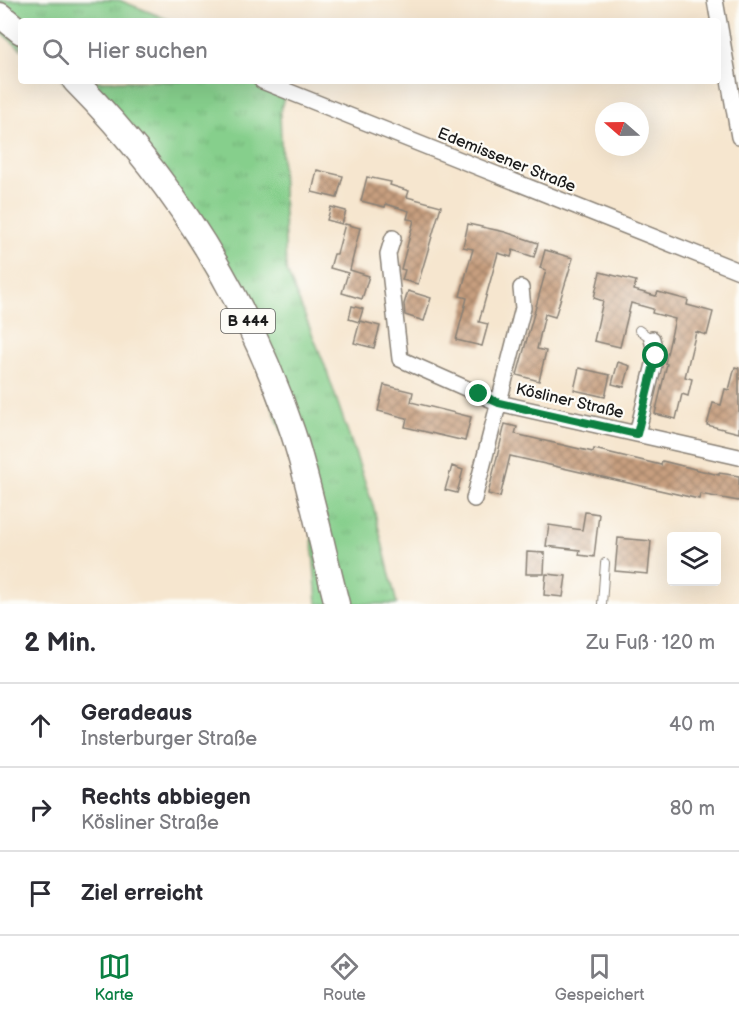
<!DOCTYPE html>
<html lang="de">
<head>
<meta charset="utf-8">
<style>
	:root { --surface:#fff; --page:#f2f2f3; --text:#2b2b33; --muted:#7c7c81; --line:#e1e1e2; --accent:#0b8043 }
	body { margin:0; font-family:"Balsamiq Sans",sans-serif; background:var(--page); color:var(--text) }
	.controls { position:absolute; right:18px; bottom:18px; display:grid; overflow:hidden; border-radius:6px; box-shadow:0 6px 24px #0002 }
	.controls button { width:54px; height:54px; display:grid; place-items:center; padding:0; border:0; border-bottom:2px solid var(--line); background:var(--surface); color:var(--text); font:30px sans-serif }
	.compass { position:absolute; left:595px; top:102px; width:54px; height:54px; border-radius:50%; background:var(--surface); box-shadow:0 6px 24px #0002; rotate:290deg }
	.stop { position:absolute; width:18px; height:18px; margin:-14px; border:4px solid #0b8043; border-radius:50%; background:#fff }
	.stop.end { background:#0b8043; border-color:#fff; box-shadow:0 2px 6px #0008 }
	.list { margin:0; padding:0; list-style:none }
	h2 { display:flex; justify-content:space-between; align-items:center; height:78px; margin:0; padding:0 24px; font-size:26px }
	h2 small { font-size:20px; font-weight:400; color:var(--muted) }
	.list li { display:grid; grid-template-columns:39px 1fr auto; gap:18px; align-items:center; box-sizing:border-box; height:84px; padding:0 24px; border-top:2px solid var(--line) }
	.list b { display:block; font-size:22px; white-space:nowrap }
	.list p { margin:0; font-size:20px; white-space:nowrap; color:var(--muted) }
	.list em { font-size:20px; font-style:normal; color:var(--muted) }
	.icon { flex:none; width:33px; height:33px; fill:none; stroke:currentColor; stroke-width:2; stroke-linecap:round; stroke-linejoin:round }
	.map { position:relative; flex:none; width:739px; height:604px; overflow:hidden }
	.search { position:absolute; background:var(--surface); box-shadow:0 6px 24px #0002; left:18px; right:18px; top:18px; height:66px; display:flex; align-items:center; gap:15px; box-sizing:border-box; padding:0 21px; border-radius:6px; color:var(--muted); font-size:22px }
	.sheet { height:330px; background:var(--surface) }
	nav { display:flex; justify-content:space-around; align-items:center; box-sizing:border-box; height:84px; border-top:2px solid var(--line); background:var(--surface); font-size:16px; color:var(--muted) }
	nav a { display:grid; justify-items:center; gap:3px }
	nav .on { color:var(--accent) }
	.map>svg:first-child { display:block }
</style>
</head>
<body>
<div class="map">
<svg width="739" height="604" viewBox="0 0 739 604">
	<defs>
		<pattern id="grass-tufts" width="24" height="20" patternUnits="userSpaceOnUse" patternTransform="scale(1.5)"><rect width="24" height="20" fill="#86cf8c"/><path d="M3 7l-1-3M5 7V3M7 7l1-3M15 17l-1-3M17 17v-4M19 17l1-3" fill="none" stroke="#73b178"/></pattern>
		<pattern id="building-cross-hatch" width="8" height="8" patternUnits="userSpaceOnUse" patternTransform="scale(1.5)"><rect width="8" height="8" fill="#c79f7f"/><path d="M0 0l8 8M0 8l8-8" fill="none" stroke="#a18167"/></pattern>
	</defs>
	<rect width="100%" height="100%" fill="#fdfcf7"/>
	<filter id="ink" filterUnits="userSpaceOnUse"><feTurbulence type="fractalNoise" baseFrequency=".0167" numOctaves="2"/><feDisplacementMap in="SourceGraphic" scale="12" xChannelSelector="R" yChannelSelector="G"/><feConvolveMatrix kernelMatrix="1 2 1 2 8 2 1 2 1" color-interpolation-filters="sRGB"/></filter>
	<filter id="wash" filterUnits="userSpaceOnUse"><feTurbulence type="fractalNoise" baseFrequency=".008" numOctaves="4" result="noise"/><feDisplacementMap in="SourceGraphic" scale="24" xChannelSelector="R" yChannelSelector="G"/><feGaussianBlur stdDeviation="1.35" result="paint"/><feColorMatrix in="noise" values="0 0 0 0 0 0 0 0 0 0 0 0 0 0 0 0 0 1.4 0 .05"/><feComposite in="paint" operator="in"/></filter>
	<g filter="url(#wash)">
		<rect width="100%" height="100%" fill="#f6e6cf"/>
		<path fill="url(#grass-tufts)" stroke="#517654" stroke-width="1.5" d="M 0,0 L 119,0 L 172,21 L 21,21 L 21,49 L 0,32 Z
			M 62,81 L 288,81 L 280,113 L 286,269 L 324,363 L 373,505 L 397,604 L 317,604 L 310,509 L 239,316 L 156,188 L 75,91 Z"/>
		<g id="blocks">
			<path fill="url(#building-cross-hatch)" d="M 317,170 L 343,176 L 337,198 L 312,192 Z
				M 367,177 L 391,182 L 390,185 L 409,191 L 407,197 L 441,206 L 418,284 L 402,280 L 405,270 L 401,269 L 414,220 L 407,219 L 409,211 L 386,204 L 385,207 L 361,201 Z
				M 331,207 L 346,211 L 342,224 L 327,220 Z
				M 345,224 L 360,228 L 350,270 L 369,276 L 362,299 L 342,293 L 348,273 L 330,268 L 334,254 L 337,254 Z
				M 468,224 L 505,232 L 538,243 L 534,257 L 513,250 L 511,257 L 498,253 L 479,322 L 488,324 L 482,346 L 456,340 L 467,298 L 460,296 L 473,249 L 463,247 Z
				M 545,250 L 573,258 L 555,317 L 545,314 L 537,349 L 546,351 L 539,381 L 517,375 L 546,270 L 540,268 Z
				M 600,272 L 636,281 L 634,290 L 656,296 L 658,292 L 688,300 L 687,305 L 713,312 L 707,335 L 696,332 L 685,377 L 692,379 L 688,396 L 682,394 L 676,419 L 655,414 L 667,364 L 665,363 L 675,319 L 652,313 L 653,309 L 631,303 L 620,347 L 594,341 L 603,301 L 594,298 Z
				M 408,291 L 431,298 L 424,321 L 405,315 L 404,304 Z
				M 352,306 L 363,309 L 359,322 L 349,319 Z
				M 360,321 L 380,326 L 374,348 L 354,343 Z
				M 618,362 L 630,366 L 624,387 L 612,384 Z
				M 735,367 L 739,368 L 739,433 L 707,425 L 713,403 L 721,405 L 725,389 L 729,390 Z
				M 579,368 L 610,375 L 605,397 L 574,390 Z
				M 384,385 L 413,392 L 411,402 L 471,417 L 465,441 L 405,427 L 407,418 L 378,411 Z
				M 505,424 L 517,427 L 515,434 L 593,452 L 594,449 L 661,465 L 662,461 L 719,475 L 719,473 L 739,476 L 739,501 L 700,494 L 699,499 L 510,456 L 500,497 L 488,494 Z
				M 452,466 L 463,470 L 457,493 L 445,490 Z
				M 585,512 L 599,514 L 594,557 L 579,555 L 580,550 L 546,546 L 549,525 L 582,530 Z
				M 618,538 L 651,541 L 648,574 L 615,571 Z
				M 527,552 L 545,553 L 544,574 L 526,574 Z
				M 546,574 L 566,576 L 563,597 L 544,595 Z"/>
		</g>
	</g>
	<g filter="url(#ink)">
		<use href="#blocks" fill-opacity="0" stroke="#898176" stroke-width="1.5"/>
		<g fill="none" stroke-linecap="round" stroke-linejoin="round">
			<g stroke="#898176" stroke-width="10">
				<path id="lane" d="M 639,330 L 652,339
					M 602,604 L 605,563"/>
			</g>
			<g stroke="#898176" stroke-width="18">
				<path id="street" d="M 715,0 L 739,137
					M 262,81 L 739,271
					M 393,238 L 388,254 L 400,359 L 499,403 L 739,457
					M 637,434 L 656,356 L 652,339
					M 474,499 L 523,308 L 521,288"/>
			</g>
			<g stroke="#898176" stroke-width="27">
				<path id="primary" d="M 0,15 L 21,32
					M 75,81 C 174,181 248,299 293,433 C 311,489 322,547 337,604"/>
			</g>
			<use href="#lane" stroke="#fff" stroke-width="8"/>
			<use href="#street" stroke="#fff" stroke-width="15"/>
			<use href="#primary" stroke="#fff" stroke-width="24"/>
		</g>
	</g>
	<g fill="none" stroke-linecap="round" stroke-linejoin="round" filter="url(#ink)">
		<path stroke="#0b8043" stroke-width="8" d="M 479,394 L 499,403 L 637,434 L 656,356"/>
	</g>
	<g text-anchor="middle" stroke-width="4.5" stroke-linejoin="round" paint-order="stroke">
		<rect fill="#fdfcf7" stroke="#605f5e" stroke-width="1.5" x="221" y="309" width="54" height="24" rx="4.5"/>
		<g font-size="15" font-weight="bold" fill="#1c1c1c">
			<text x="248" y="326">B 444</text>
		</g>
		<g font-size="16" fill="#1c1c1c" stroke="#fdfcf7">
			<text transform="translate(507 159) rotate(22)" y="6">Edemissener Straße</text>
			<text transform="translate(570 400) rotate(13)" y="6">Kösliner Straße</text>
		</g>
	</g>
</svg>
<div class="controls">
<button><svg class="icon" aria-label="layers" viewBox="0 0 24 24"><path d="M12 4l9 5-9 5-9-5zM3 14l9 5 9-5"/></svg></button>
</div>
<svg class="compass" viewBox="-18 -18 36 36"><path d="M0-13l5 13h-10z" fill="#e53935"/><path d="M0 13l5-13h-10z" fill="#7c7c81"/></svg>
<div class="stop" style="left:656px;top:356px"></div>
<div class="stop end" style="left:479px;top:394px"></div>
<div class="search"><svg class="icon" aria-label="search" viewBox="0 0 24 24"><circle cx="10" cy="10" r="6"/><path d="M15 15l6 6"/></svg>Hier suchen</div>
</div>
<section class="sheet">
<h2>2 Min.<small>Zu Fuß · 120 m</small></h2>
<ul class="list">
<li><svg class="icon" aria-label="ahead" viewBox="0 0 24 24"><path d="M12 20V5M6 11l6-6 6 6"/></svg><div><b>Geradeaus</b><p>Insterburger Straße</p></div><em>40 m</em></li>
<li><svg class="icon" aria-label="right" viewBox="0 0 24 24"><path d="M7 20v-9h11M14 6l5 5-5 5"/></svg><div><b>Rechts abbiegen</b><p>Kösliner Straße</p></div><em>80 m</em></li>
<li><svg class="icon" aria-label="arrive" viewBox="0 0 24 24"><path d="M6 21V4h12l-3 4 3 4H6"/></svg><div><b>Ziel erreicht</b></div></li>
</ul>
</section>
<nav>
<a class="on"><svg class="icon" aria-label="map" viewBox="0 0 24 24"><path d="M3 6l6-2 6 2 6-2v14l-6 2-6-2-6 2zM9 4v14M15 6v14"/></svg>Karte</a>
<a><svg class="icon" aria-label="directions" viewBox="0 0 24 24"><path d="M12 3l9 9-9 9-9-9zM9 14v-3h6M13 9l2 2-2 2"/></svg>Route</a>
<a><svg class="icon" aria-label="saved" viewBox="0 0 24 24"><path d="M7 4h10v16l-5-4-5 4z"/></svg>Gespeichert</a>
</nav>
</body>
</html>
